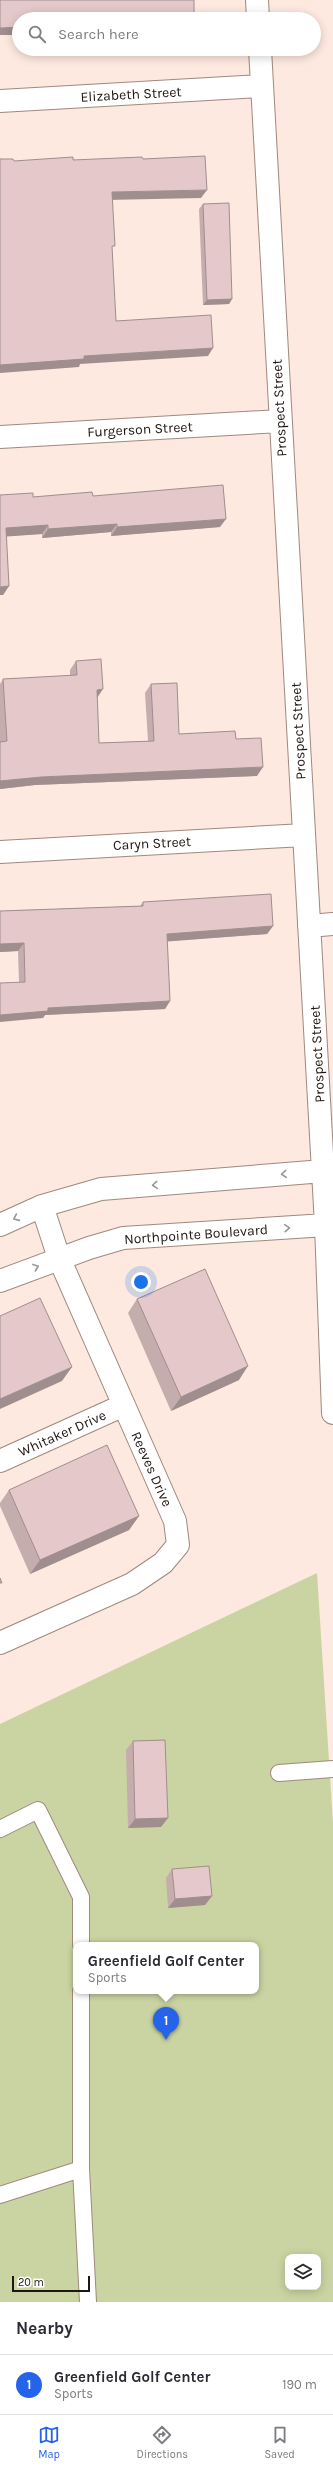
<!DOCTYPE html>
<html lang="en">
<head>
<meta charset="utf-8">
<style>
	:root { --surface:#fff; --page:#f7f7f7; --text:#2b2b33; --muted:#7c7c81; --line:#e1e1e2; --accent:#2563eb }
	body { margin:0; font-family:Karla,sans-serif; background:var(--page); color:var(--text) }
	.controls { position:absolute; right:12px; bottom:12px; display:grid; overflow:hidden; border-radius:8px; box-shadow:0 2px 10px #0003 }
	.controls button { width:36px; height:36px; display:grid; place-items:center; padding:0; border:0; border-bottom:1px solid var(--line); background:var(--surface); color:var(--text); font:20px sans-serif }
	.scale { position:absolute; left:12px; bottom:10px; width:78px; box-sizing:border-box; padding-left:4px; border:2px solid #1e1612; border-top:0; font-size:11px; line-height:14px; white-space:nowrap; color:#1e1612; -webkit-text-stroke:3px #fff; paint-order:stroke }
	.you { position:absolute; left:141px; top:1282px; width:14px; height:14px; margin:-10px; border:3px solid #fff; border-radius:50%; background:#1a73e8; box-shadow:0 0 0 6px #1a73e833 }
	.badge { display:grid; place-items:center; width:26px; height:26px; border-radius:50%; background:var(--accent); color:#fff; font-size:13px; font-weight:700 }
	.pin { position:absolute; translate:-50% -33px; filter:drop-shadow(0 1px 2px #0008) }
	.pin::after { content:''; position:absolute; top:21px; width:14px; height:12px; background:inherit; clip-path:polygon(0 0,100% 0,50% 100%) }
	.popup { position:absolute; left:73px; top:1942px; width:186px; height:52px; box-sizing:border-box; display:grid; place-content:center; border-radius:8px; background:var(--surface); filter:drop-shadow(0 1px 3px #0005); font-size:13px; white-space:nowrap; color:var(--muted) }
	.popup b { font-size:15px; color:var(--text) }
	.popup::after { content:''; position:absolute; left:50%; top:100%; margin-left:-8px; border:8px solid transparent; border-top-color:var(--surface) }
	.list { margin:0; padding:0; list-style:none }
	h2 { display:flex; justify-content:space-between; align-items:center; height:52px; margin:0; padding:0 16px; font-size:17px }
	h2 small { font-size:13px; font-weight:400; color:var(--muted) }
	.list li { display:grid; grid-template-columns:26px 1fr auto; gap:12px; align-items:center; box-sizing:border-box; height:60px; padding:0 16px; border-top:1px solid var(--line) }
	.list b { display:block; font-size:15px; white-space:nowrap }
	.list p { margin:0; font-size:13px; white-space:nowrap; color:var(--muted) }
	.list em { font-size:13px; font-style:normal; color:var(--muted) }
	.icon { flex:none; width:22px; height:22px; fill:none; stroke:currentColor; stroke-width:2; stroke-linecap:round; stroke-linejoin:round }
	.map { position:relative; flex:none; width:333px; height:2302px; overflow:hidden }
	.search { position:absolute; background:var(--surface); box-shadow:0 2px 10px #0003; left:12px; right:12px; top:12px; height:44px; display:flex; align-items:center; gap:10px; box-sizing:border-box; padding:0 14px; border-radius:22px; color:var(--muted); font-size:15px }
	.sheet { height:112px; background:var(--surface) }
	nav { display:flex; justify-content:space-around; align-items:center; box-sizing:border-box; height:56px; border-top:1px solid var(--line); background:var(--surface); font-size:11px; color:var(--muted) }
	nav a { display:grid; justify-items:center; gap:2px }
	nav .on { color:var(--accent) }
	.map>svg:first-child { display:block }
</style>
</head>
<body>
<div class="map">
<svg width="333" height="2302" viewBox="0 0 333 2302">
	<rect width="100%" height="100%" fill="#fde9e0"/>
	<path fill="#cad4a2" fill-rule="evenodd" d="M 317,1573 L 333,1823 L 333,2302 L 0,2302 L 0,1724 ZM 76,1945 L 256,1945 L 256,1991 L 76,1991 ZM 288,2257 L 318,2257 L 318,2287 L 288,2287 Z"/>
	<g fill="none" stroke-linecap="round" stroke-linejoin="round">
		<g stroke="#9f897e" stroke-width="18">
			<path id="lane" d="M 279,1773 L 333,1769
				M 0,1829 L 38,1810 L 81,1897 L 81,1945
				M 81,1991 L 81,2169 L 88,2302
				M 0,2195 L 81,2169"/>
		</g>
		<g stroke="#9f897e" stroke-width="24">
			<path id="street" d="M 257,0 L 258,19
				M 260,49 L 326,1225 L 333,1413
				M 0,101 L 262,86
				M 0,437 L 280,421
				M 0,852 L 304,835
				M 309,926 L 333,924
				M 0,1225 L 42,1206 L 101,1189 L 323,1171
				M 0,1281 L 89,1248 L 123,1238 L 326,1225
				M 0,1461 L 124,1405
				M 0,1643 L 132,1584 L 163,1563 L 178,1545 L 175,1521 L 59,1258 L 42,1206"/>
		</g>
		<use href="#lane" stroke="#fff" stroke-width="16"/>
		<use href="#street" stroke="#fff" stroke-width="22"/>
	</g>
	<path fill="#c5adae" d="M 203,204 L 232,299 L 229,304 L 203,305 L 199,209 Z
		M 0,495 L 33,497 L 93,496 L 220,527 L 111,536 L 111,532 L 42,538 L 42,534 L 6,536 L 9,586 L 3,595 L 0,595 Z
		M 76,661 L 97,698 L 99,743 L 148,741 L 145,693 L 151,684 L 179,734 L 236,739 L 257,776 L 35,785 L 0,789 L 0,684 L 3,679 L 70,676 L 70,670 Z
		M 143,902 L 273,926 L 267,934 L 167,941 L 170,1001 L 165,1009 L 45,1015 L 43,1018 L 19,982 L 18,951 L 0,952 L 0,911 L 140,906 Z
		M 137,1299 L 239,1380 L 171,1411 L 128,1313 Z
		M 9,1490 L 139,1516 L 129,1530 L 30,1574 L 0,1506 L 0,1503 Z
		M 133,1741 L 161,1827 L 128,1828 L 126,1750 Z
		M 172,1869 L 212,1896 L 205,1905 L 168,1908 L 166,1878 Z"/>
	<path fill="#a08d8d" d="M 194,16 L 192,19 L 132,19 Z
		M 19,27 L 19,35 L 0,35 L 0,28 Z
		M 207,190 L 201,198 L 106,200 L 112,192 Z
		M 232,299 L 229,304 L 203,305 L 207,300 Z
		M 213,348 L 208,356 L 80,364 L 79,367 L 0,373 L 0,365 L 84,356 Z
		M 226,519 L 220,527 L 111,536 L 117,527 Z
		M 117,524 L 111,532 L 42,538 L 48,529 Z
		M 48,525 L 42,534 L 0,537 L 6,528 Z
		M 9,586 L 3,595 L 0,595 L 0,587 Z
		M 103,689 L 97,698 L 97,690 Z
		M 263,767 L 257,776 L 35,785 L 0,789 L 0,781 L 41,777 Z
		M 273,926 L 267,934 L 161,942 L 167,934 Z
		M 24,943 L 18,951 L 0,952 L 0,944 Z
		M 170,1001 L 165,1009 L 45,1015 L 43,1018 L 0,1022 L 0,1015 L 48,1008 Z
		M 248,1366 L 239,1380 L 171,1411 L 181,1397 Z
		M 72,1367 L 62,1381 L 0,1409 L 0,1399 Z
		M 139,1516 L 129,1530 L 30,1574 L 40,1560 Z
		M 168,1818 L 161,1827 L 128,1828 L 135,1819 Z
		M 212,1896 L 205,1905 L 168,1908 L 175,1899 Z"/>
	<path fill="#e5c9ca" stroke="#a08d8d" d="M 0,0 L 194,0 L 194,16 L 132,19 L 19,19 L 19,27 L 0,28 L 1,32 L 0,32 Z
		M 205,156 L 207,190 L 112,192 L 115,246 L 112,246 L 116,321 L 211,315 L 213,348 L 84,356 L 84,359 L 0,365 L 0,159 L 13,159 L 14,161 L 73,157 L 73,160 L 142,157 L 143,159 Z
		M 229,203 L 232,299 L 207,300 L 203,204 Z
		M 223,485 L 226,519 L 117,527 L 117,524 L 48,529 L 48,525 L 6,528 L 9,586 L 0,587 L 0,495 L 33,493 L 33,497 L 92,492 L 93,496 Z
		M 101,659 L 103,689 L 97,690 L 99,743 L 154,741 L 151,684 L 177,683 L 179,734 L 235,731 L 236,739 L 261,738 L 263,767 L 41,777 L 0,781 L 0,742 L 7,741 L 3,679 L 77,675 L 76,661 Z
		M 271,894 L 273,926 L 167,934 L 170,1001 L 48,1008 L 48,1011 L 0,1015 L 0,983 L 25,982 L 24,943 L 0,944 L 0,911 L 143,906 L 143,902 Z
		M 205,1269 L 248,1366 L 181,1397 L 137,1299 Z
		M 40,1298 L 72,1367 L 0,1399 L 0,1316 Z
		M 107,1445 L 139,1516 L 40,1560 L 9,1490 Z
		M 0,1578 L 2,1583 L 0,1583 Z
		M 165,1740 L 168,1818 L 135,1819 L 133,1741 Z
		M 209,1866 L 212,1896 L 175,1899 L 172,1869 Z"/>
	<defs><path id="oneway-chevron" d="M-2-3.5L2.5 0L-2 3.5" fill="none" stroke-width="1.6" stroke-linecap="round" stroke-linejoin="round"/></defs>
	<g stroke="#9a9694">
		<use href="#oneway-chevron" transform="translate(284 1174) rotate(175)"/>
		<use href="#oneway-chevron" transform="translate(155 1185) rotate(175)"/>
		<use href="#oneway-chevron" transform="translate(16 1218) rotate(156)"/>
		<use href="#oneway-chevron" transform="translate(287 1228) rotate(-4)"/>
		<use href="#oneway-chevron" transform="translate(36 1267) rotate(-20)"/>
	</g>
	<g text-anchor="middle" stroke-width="3" stroke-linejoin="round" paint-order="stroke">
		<g font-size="14" fill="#1e1612" stroke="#fff">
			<text transform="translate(131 94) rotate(-3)" y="5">Elizabeth Street</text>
			<text transform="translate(279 408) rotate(-93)" y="5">Prospect Street</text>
			<text transform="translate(140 429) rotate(-3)" y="5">Furgerson Street</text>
			<text transform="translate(298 731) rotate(-93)" y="5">Prospect Street</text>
			<text transform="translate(152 843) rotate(-3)" y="5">Caryn Street</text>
			<text transform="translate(317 1054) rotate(-93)" y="5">Prospect Street</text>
			<text transform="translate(196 1234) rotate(-4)" y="5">Northpointe Boulevard</text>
			<text transform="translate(62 1433) rotate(-24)" y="5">Whitaker Drive</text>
			<text transform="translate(152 1469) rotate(66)" y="5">Reeves Drive</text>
		</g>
	</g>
</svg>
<div class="controls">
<button><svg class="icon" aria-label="layers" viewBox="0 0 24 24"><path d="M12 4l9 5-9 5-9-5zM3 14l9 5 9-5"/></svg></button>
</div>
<div class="scale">20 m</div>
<div class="you"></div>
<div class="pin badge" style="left:166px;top:2040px">1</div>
<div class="popup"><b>Greenfield Golf Center</b>Sports</div>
<div class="search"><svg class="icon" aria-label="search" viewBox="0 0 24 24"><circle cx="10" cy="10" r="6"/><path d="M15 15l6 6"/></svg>Search here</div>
</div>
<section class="sheet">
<h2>Nearby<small></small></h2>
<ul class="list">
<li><span class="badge">1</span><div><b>Greenfield Golf Center</b><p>Sports</p></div><em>190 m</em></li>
</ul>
</section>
<nav>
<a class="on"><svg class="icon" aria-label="map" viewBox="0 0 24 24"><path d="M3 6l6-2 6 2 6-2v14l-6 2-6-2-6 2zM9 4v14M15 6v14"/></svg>Map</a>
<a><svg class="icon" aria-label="directions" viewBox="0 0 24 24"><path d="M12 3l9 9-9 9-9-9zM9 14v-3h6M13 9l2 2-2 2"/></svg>Directions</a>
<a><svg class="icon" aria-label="saved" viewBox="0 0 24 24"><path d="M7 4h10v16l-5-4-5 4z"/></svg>Saved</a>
</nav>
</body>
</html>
